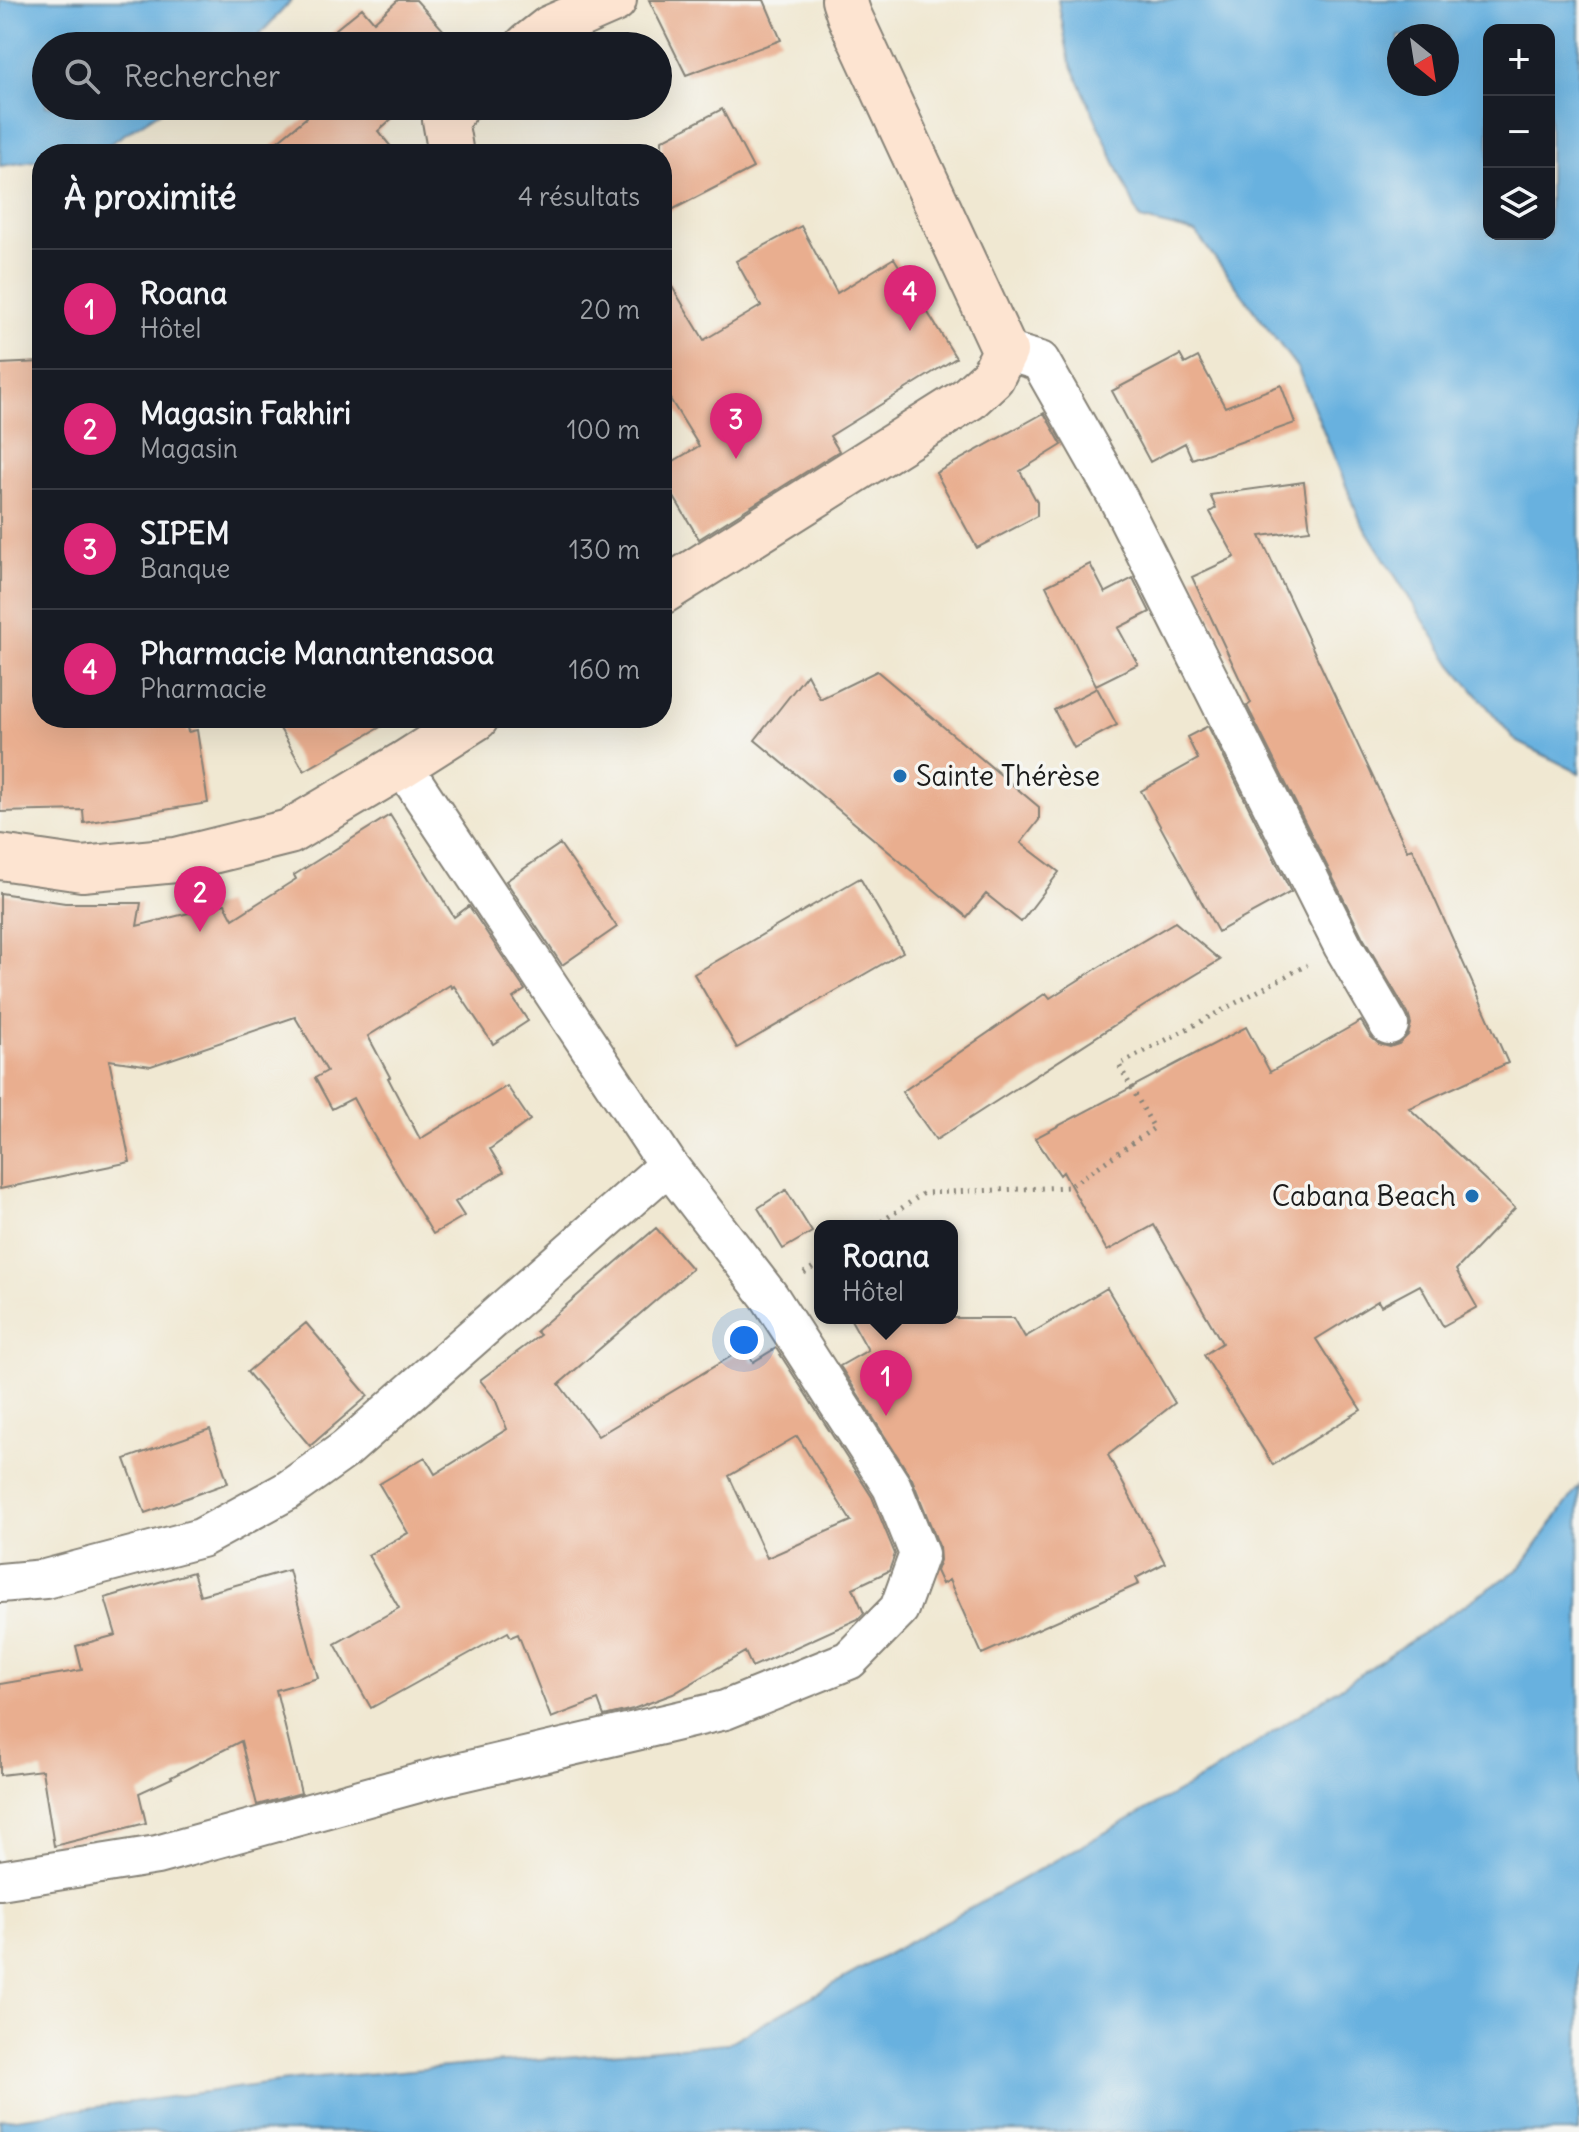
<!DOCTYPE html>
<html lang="fr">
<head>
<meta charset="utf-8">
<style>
	:root { --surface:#171b24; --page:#20242c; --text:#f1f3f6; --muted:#9ea1a6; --line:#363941; --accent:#db2777 }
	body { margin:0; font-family:Delius,sans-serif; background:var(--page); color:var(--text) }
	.controls { position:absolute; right:24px; top:24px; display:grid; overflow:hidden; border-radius:16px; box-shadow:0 8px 32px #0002 }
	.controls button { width:72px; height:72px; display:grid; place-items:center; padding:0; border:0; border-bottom:2px solid var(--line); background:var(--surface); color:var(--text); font:40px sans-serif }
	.compass { position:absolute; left:1387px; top:24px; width:72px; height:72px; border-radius:50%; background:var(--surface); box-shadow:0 8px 32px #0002; rotate:150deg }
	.you { position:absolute; left:744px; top:1340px; width:28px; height:28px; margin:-20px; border:6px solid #fff; border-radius:50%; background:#1a73e8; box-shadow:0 0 0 12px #1a73e833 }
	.badge { display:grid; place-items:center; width:52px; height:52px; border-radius:50%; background:var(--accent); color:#fff; font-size:26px; font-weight:700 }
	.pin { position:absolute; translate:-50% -66px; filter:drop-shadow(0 2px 4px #0008) }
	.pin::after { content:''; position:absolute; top:42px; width:28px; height:24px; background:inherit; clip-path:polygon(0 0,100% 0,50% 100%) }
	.popup { position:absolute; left:814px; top:1220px; width:144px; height:104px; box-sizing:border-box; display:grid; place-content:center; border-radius:16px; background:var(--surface); filter:drop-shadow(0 2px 6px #0005); font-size:26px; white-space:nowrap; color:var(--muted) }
	.popup b { font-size:30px; color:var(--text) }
	.popup::after { content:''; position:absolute; left:50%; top:100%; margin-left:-16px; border:16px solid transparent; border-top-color:var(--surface) }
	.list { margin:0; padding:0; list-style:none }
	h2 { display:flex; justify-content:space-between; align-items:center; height:104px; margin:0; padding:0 32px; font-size:34px }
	h2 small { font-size:26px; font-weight:400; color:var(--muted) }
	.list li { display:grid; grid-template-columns:52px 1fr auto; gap:24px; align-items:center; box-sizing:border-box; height:120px; padding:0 32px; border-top:2px solid var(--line) }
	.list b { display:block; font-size:30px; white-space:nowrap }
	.list p { margin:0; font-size:26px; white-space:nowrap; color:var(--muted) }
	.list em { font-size:26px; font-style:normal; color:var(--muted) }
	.icon { flex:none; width:44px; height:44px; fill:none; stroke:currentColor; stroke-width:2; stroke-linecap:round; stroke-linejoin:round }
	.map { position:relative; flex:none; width:1579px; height:2132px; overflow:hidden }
	.search { position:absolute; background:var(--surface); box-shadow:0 8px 32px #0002; left:32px; top:32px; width:640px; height:88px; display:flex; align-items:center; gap:20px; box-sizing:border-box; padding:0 28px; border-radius:44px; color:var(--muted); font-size:30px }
	.panel { position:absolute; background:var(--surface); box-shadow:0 8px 32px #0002; left:32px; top:144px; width:640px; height:584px; border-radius:32px }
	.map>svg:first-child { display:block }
</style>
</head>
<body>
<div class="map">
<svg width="1579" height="2132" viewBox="0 0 1579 2132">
	<rect width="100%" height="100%" fill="#f6f6f2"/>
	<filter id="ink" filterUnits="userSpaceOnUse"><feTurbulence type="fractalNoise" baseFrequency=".0125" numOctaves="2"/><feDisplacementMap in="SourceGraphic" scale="16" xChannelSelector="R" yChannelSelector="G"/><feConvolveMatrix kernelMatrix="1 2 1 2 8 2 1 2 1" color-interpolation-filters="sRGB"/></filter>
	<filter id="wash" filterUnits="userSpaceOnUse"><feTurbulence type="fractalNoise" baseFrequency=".006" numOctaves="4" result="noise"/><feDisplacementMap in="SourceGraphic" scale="32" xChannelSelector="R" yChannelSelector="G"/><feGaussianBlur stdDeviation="1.8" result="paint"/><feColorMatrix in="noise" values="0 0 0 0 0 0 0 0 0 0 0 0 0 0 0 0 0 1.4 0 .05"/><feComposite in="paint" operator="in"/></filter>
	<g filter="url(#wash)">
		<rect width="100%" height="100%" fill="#f0e8d2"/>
		<path fill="#67b1df" stroke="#42667e" stroke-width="2" fill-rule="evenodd" d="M 0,0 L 292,0 L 249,46 L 46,46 L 46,106 L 168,106 L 94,154 L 42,154 L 42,160 L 0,166 Z
			M 1058,0 L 1579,0 L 1579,773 L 1516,741 L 1452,665 L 1361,522 L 1298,369 L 1196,233 L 1140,219 L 1069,59 ZM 1549,30 L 1549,234 L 1489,234 L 1489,30 ZM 1399,36 L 1447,36 L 1447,84 L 1399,84 Z
			M 1579,1486 L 1579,2132 L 0,2132 L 0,2120 L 295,2080 L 728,2043 L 1210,1774 L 1520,1568 Z"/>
		<g id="blocks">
			<path fill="#e9ae8f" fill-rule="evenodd" d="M 398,0 L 416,0 L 456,44 L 339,46 L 330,34 L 362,8 L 374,22 Z
				M 649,0 L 764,0 L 781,40 L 686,75 Z
				M 310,106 L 406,106 L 378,131 L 397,154 L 262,154 L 307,117 L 303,112 Z
				M 722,109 L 753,168 L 662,215 L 662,140 Z
				M 801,226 L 837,293 L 894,258 L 956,358 L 830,436 L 839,451 L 699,539 L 662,477 L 662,468 L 699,446 L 662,386 L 662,270 L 704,340 L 761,306 L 736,261 Z
				M 1180,355 L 1185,364 L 1198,357 L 1225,407 L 1281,385 L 1295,423 L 1192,459 L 1185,443 L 1150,462 L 1112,391 Z
				M 42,362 L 42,718 L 185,718 L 188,732 L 197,730 L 208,803 L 84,823 L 83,810 L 0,812 L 0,364 Z
				M 1044,413 L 1062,445 L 1020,471 L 1037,502 L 1037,516 L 977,548 L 936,473 Z
				M 1304,482 L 1310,530 L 1260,536 L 1407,850 L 1412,848 L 1508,1063 L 1409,1108 L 1515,1208 L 1456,1270 L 1477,1307 L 1443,1326 L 1420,1285 L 1381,1306 L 1378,1301 L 1316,1339 L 1361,1410 L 1273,1465 L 1204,1355 L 1222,1343 L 1154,1225 L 1107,1251 L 1063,1172 L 1060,1175 L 1035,1138 L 1246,1027 L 1270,1072 L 1361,1021 L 1370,1036 L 1379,1044 L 1390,1047 L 1399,1044 L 1408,1035 L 1411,1024 L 1408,1014 L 1362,936 L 1247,706 L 1251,703 L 1192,577 L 1235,557 L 1210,512 L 1216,508 L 1210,495 Z
				M 1090,564 L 1105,593 L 1133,578 L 1150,612 L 1118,628 L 1138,664 L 1096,685 L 1046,586 Z
				M 877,671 L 1039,807 L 1039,820 L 1021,843 L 1059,872 L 1021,922 L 986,894 L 967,917 L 755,740 L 807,674 L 820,699 Z
				M 1097,688 L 1117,725 L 1074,748 L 1054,710 Z
				M 274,718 L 396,718 L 304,771 Z
				M 1208,726 L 1291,892 L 1218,932 L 1141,791 L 1198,759 L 1187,737 Z
				M 390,815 L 454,917 L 469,906 L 525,990 L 513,998 L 528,1021 L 493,1044 L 454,986 L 452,988 L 450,985 L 368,1036 L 390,1077 L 388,1078 L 420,1139 L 507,1086 L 530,1120 L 490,1149 L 504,1172 L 455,1202 L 464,1216 L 433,1234 L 368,1126 L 353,1098 L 332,1109 L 315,1078 L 327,1071 L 295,1017 L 151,1066 L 109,1060 L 130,1162 L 0,1189 L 0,893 L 65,903 L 141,903 L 137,926 L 225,904 L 233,919 L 296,879 L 294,875 Z
				M 560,844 L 617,927 L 562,965 L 506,881 Z
				M 860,878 L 903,952 L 737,1048 L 694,974 Z
				M 1175,922 L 1220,960 L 1144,1006 L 936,1140 L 902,1092 L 1046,993 L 1050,998 L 1134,945 L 1134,946 Z
				M 786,1190 L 812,1232 L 783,1249 L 758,1208 Z
				M 656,1228 L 692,1269 L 559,1384 L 598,1436 L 745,1348 L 753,1362 L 776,1348 L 872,1497 L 895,1554 L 889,1571 L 853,1588 L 864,1613 L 858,1619 L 752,1667 L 745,1652 L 673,1694 L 633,1709 L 604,1716 L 598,1700 L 551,1718 L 518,1634 L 511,1637 L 508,1632 L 371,1708 L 335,1644 L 399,1608 L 368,1555 L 408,1533 L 379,1484 L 425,1457 L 435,1474 L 507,1429 L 495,1399 L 480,1380 L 540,1335 L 536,1331 ZM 797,1436 L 851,1521 L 767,1558 L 729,1476 Z
				M 1107,1288 L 1175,1403 L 1108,1455 L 1165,1563 L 1136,1578 L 1139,1584 L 982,1654 L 949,1580 L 942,1584 L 936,1571 L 940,1560 L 939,1546 L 912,1479 L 840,1366 L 868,1350 L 850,1318 L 1014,1318 L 1025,1337 Z
				M 306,1323 L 368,1396 L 310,1446 L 247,1372 Z
				M 210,1429 L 228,1483 L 145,1513 L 125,1459 Z
				M 289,1570 L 318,1678 L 276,1690 L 301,1793 L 257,1805 L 241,1741 L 171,1777 L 172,1778 L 139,1793 L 146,1823 L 54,1846 L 42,1770 L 0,1775 L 0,1684 L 82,1670 L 76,1646 L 116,1635 L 105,1598 L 193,1572 L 200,1595 Z"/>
		</g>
	</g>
	<g filter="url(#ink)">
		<use href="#blocks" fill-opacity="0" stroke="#868277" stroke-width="2"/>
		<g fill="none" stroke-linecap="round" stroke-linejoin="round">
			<g stroke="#868277" stroke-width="42">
				<path id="minor" d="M 1005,351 L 1040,361 L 1119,500 L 1343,946 L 1389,1025
					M 0,1583 L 45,1579 L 201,1538 L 287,1491 L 346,1449 L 668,1165
					M 0,1880 L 157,1855 L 444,1776 L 725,1710 L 849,1660 L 899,1609 L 919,1554 L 892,1487 L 769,1296 L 668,1165 L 402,765"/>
			</g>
			<g stroke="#868277" stroke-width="48">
				<path id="secondary" d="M 527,46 L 550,28 L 614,0
					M 451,154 L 445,120 L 457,106
					M 662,592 L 968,399 L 992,377 L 1005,351 L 849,15 L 844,0
					M 0,857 L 82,869 L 176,860 L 289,832 L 402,765 L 476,718"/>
			</g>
			<path stroke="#868277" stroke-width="5" stroke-dasharray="2 6" stroke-linecap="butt" d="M 875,1226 L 924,1193 L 1069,1187 L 1154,1128 L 1119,1065 L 1307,965
				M 804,1273 L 820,1263"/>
			<use href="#minor" stroke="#fff" stroke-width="38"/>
			<use href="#secondary" stroke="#fde4d1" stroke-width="44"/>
		</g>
	</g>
	<g fill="#1f6fb2" stroke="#f6f6f2" stroke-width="3">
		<circle cx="900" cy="776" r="8"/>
		<circle cx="1472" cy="1196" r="8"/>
	</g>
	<g text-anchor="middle" stroke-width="7" stroke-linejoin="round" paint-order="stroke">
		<g font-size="28" fill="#1c1c1c" stroke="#f6f6f2" text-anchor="start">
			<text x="916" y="786">Sainte Thérèse</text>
			<text x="1456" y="1206" text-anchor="end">Cabana Beach</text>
		</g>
	</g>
</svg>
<div class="controls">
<button>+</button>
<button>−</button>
<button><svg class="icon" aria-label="layers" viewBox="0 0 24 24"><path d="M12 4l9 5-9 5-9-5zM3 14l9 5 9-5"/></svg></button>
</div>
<svg class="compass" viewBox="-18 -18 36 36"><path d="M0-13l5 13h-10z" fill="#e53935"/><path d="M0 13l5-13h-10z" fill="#9ea1a6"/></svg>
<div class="you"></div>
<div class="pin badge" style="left:886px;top:1416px">1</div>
<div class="popup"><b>Roana</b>Hôtel</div>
<div class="pin badge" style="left:200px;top:932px">2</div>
<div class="pin badge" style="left:736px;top:459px">3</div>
<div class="pin badge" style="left:910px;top:331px">4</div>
<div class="search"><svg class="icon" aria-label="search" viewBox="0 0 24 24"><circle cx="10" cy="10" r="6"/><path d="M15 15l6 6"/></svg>Rechercher</div>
<section class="panel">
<h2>À proximité<small>4 résultats</small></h2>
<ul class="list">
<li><span class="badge">1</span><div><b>Roana</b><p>Hôtel</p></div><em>20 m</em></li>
<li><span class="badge">2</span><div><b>Magasin Fakhiri</b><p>Magasin</p></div><em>100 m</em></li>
<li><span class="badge">3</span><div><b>SIPEM</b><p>Banque</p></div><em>130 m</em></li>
<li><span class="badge">4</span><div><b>Pharmacie Manantenasoa</b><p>Pharmacie</p></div><em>160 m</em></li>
</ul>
</section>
</div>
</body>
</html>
